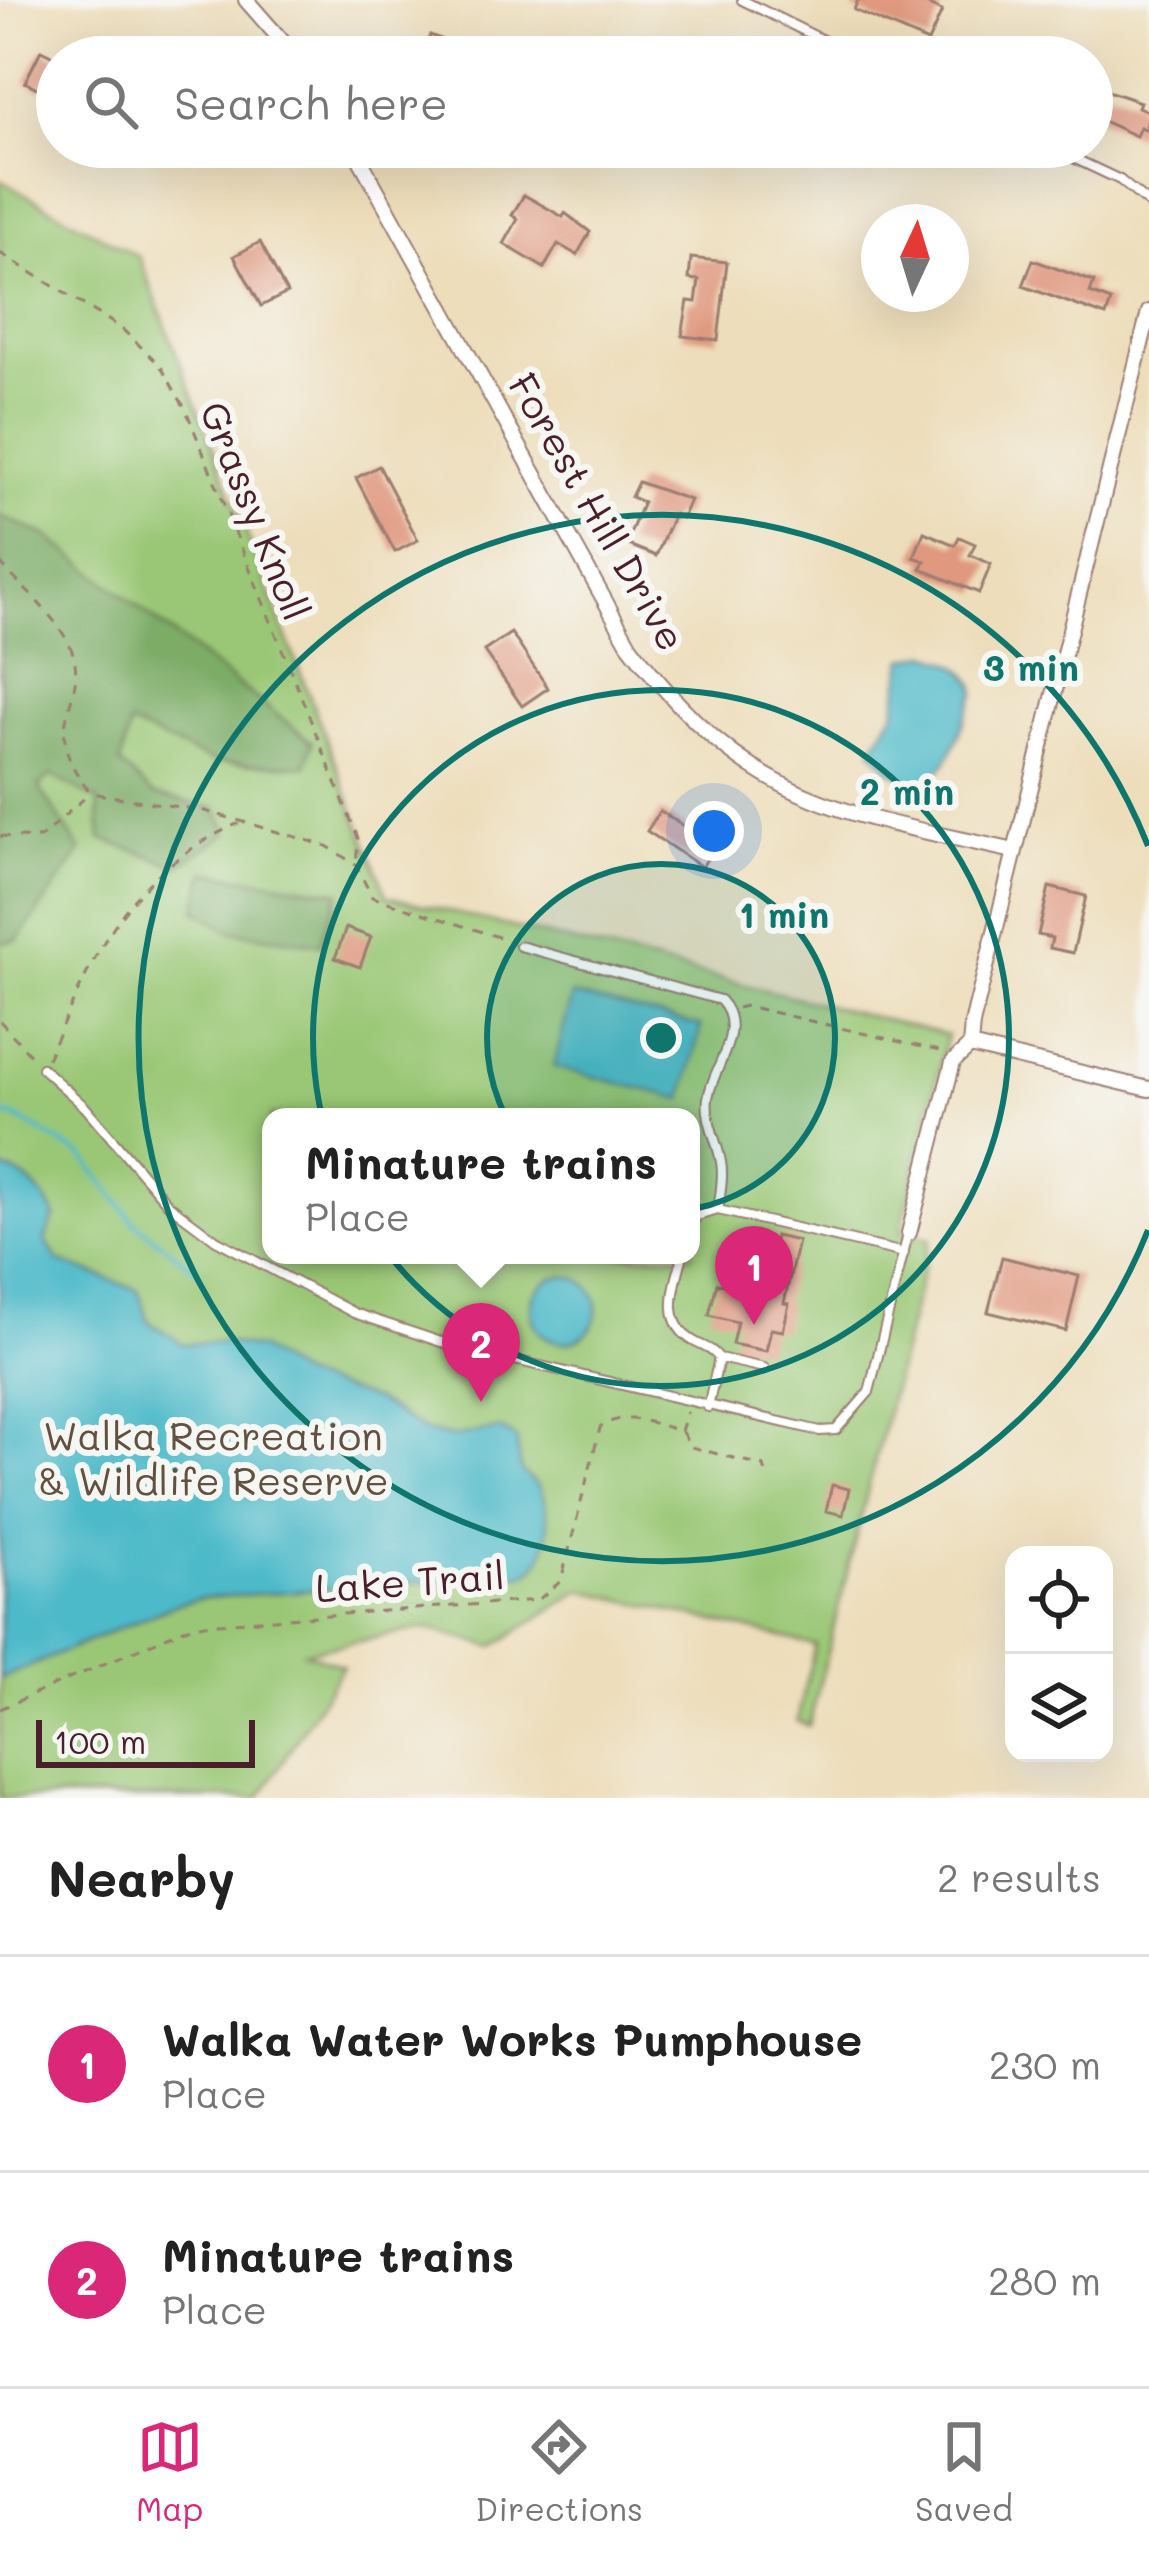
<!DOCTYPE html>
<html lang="en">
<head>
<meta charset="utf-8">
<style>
	:root { --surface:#fff; --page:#f6f6f6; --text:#222; --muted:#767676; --line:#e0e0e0; --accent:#db2777 }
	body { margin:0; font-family:Mali,sans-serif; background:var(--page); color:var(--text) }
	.controls { position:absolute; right:36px; bottom:36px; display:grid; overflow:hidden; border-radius:24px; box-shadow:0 12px 48px #0002 }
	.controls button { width:108px; height:108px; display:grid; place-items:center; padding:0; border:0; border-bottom:3px solid var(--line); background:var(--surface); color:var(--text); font:60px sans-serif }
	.compass { position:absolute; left:861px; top:204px; width:108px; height:108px; border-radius:50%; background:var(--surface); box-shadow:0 12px 48px #0002; rotate:4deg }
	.scale { position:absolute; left:36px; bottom:30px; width:219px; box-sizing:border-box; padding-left:12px; border:6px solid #4a1f2b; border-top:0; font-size:33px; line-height:42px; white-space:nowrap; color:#4a1f2b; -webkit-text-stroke:9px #f6f6f2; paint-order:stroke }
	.you { position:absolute; left:714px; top:831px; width:42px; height:42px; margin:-30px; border:9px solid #fff; border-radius:50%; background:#1a73e8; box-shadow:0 0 0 18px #1a73e833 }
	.badge { display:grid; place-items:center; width:78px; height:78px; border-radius:50%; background:var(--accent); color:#fff; font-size:39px; font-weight:700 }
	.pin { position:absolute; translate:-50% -99px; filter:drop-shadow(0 3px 6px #0008) }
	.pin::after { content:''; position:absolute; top:63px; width:42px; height:36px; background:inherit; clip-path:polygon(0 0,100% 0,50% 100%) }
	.popup { position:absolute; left:262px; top:1108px; width:438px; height:156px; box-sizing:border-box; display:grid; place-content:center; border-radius:24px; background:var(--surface); filter:drop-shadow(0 3px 9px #0005); font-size:39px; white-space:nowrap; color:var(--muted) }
	.popup b { font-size:45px; color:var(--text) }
	.popup::after { content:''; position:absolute; left:50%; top:100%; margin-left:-24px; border:24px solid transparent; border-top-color:var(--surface) }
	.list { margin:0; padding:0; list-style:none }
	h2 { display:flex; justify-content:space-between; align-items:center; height:156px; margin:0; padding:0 48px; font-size:51px }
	h2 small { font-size:39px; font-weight:400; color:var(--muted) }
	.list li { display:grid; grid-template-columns:78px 1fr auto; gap:36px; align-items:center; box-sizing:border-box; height:216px; padding:0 48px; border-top:3px solid var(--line) }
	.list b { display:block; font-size:45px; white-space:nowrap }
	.list p { margin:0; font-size:39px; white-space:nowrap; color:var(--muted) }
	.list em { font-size:39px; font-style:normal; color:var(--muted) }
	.icon { flex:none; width:66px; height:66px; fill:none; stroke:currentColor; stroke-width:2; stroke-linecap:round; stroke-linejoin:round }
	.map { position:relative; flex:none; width:1149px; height:1798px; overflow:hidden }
	.search { position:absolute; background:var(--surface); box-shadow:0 12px 48px #0002; left:36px; right:36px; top:36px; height:132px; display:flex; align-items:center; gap:30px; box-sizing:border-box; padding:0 42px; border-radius:66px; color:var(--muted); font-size:45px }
	.sheet { height:588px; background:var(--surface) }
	nav { display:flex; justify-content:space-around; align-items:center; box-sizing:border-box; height:168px; border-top:3px solid var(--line); background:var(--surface); font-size:33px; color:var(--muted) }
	nav a { display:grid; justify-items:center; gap:6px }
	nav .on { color:var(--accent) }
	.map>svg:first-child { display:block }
</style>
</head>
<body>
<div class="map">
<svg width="1149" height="1798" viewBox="0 0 1149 1798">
	<rect width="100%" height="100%" fill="#f6f6f2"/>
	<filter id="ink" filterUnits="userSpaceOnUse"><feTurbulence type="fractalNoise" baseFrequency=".00833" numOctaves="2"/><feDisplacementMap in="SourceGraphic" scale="24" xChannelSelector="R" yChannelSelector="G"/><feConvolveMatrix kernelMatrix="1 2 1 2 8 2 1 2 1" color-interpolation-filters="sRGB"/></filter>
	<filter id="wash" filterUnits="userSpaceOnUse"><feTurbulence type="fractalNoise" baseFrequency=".004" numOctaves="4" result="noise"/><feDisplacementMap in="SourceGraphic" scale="48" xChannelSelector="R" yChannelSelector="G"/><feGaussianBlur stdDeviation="2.7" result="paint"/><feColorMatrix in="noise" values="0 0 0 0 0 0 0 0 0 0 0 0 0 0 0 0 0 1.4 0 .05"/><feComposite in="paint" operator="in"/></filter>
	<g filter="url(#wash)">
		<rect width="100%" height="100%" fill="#edddba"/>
		<path fill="#9ac775" stroke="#727350" stroke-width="3" fill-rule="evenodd" d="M 0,180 L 139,257 L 387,896 L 947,1035 L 901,1231 L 930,1239 L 809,1726 L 797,1721 L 815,1645 L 581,1590 L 493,1647 L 424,1628 L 304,1652 L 343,1666 L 259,1798 L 0,1798 ZM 271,1117 L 691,1117 L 691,1255 L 271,1255 Z"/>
		<path fill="#7bac66" stroke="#626648" stroke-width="3" d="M 0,516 L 47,536 L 312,742 L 306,766 L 214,762 L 130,725 L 120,764 L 154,795 L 216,808 L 228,833 L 178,866 L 101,839 L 98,801 L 51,775 L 39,787 L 81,851 L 18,940 L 0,943 Z
			M 205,872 L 340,892 L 320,944 L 230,931 L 196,910 Z"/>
		<path fill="#4ebac9" stroke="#4c6c7a" stroke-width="3" d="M 927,654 C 949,660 971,668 976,692 C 961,722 952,774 918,787 L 890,770 L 872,750 L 895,711 L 904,659 Z
			M 572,995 L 701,1026 L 683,1099 L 554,1067 Z
			M 0,1169 C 28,1173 42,1192 55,1216 L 45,1240 L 58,1261 L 138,1290 L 149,1322 L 183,1344 L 224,1342 L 260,1349 L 301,1377 L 375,1400 L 425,1431 L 452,1437 L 500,1429 L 516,1438 L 521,1470 C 527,1479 537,1482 541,1491 C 551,1516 552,1561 525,1574 L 204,1598 L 176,1604 L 0,1679 Z
			M531 1309a33 33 0 1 1 66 0a33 33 0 1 1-66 0Z"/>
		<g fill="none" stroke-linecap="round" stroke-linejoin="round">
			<path stroke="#4ebac9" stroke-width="4.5" d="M 0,1114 L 18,1118 L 83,1156 L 134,1222 L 198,1272"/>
		</g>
		<g id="blocks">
			<path fill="#e0987f" d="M 858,0 L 917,0 L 942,11 L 928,42 L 854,10 Z
				M 430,35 L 486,56 L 485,57 L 422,57 Z
				M 41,50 L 57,58 L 57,82 L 47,78 L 41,90 L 25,82 Z
				M 1099,88 L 1140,102 L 1138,107 L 1149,112 L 1146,130 L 1140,127 L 1136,136 L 1092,116 L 1097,107 L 1092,102 Z
				M 524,195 L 563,217 L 565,213 L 590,232 L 577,255 L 558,244 L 544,268 L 504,244 L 518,219 L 512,215 Z
				M 260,242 L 287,293 L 261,306 L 234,256 Z
				M 691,258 L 727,262 L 718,340 L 682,336 L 688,301 L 696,302 L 699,280 L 689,279 Z
				M 1033,260 L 1094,282 L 1090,293 L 1111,301 L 1106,316 L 1023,286 Z
				M 379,466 L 418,540 L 395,552 L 356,478 Z
				M 638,482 L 690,500 L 682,518 L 674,514 L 656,556 L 626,544 L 643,502 L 631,497 Z
				M 924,532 L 955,545 L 959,537 L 975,544 L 970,555 L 991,564 L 979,593 L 921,569 L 925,561 L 914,557 Z
				M 511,633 L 548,688 L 522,706 L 484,651 Z
				M 660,811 L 715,846 L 702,867 L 647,831 Z
				M 1049,887 L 1086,896 L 1073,953 L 1050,948 L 1052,938 L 1038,935 Z
				M 346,928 L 371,937 L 360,967 L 335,958 Z
				M 775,1236 L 798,1241 L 784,1303 L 789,1304 L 783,1331 L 771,1329 L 766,1351 L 732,1344 L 737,1322 L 709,1315 L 717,1283 L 752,1291 L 758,1263 L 768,1265 Z
				M 1002,1257 L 1079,1276 L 1066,1331 L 988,1312 Z
				M 832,1485 L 849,1489 L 843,1515 L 826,1511 Z"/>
		</g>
	</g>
	<g filter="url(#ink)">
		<use href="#blocks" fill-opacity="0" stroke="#9c7e72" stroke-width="3"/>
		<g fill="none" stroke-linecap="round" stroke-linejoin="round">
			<g stroke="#9c7e72" stroke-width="12">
				<path id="lane" d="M 742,0 L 857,57
					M 1050,147 L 1120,180 L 1149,204
					M 520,946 L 720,1000 C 748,1029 713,1066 708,1098 C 705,1120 717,1140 721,1162 C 724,1177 720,1195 718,1210
					M 42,1068 L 85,1107 L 168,1204 L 216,1240 L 354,1313 L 450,1345 L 820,1431 L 836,1430 L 869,1392 L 908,1234
					M 691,1225 L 697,1216 L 718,1210 L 904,1253
					M 683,1255 C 675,1286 660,1323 695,1342 C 706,1348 711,1348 719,1358 L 708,1407
					M 719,1358 L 764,1368"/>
			</g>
			<g stroke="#9c7e72" stroke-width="18">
				<path id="street" d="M 246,0 L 296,57
					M 353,147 L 630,646 C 671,700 719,752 781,784 C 852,821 937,833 1014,851
					M 970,1046 L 972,1024 L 1149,312
					M 970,1046 L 1149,1089
					M 909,1233 L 953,1062 L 970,1046"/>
			</g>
			<path stroke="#9c7e72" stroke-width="3" stroke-dasharray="9 9" stroke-linecap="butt" d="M 0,253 L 121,328 L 160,365 L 186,410 L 358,838 L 356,865
				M 0,563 C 22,588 60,619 72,651 C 90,704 34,725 91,793 L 205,811 L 327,846 L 356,865 L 372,897 L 508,940
				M 0,836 L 40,838 L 89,794
				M 737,1008 L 746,1006 L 944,1052
				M 0,1021 L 35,1060
				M 47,1059 C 97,950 123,876 239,823
				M 682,1432 L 691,1447 L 764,1466 L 768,1480
				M 0,1709 L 184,1629 L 204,1624 L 538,1600 L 561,1581 L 600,1428 C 623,1409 653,1424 681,1431 L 687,1412"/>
			<use href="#lane" stroke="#fff" stroke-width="8"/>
			<use href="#street" stroke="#fff" stroke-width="14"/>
		</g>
	</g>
	<circle cx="661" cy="1038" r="174" fill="#0f766e" fill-opacity=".12"/>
	<g fill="none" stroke="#0f766e" stroke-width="6">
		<circle cx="661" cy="1038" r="174"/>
		<circle cx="661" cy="1038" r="348"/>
		<path d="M1148 1230A523 523 0 1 1 1148 846"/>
	</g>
	<g text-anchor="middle" stroke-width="12" stroke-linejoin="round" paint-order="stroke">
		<g font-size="39" fill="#4a1f2b" stroke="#f6f6f2">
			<text transform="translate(255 511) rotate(68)" y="14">Grassy Knoll</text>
			<text transform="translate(597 512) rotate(60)" y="14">Forest Hill Drive</text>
			<text transform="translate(410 1582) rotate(-4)" y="14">Lake Trail</text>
		</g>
		<g font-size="39" fill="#625141" stroke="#f6f6f2">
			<text x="213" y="1450">Walka Recreation<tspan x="213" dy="45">&amp; Wildlife Reserve</tspan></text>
		</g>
	</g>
	<circle cx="661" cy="1038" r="18" fill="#0f766e" stroke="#f6f6f2" stroke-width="6"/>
	<g font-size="36" text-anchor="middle" font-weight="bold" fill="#0f766e" stroke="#f6f6f2" stroke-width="12" stroke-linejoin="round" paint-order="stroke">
		<text x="1031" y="681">3 min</text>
		<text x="907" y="805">2 min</text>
		<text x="784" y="928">1 min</text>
	</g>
</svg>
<div class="controls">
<button><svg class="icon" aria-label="locate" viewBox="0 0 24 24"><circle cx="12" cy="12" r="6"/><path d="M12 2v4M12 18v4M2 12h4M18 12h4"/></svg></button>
<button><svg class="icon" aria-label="layers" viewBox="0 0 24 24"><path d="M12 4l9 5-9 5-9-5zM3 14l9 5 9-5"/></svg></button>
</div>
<svg class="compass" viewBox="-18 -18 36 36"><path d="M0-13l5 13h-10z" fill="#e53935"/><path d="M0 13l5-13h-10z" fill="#767676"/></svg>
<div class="scale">100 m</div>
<div class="you"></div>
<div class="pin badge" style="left:754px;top:1325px">1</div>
<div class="pin badge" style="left:481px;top:1402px">2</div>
<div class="popup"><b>Minature trains</b>Place</div>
<div class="search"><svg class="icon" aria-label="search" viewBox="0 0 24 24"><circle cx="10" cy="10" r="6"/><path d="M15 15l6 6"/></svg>Search here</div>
</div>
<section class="sheet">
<h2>Nearby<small>2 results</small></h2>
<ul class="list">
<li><span class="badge">1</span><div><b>Walka Water Works Pumphouse</b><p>Place</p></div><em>230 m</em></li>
<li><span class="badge">2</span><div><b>Minature trains</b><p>Place</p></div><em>280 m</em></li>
</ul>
</section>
<nav>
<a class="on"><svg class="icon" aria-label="map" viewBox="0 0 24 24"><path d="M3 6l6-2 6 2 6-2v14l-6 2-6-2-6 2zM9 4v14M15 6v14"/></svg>Map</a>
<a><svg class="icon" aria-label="directions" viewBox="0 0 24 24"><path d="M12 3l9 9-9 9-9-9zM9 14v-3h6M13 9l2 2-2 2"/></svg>Directions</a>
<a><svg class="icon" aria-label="saved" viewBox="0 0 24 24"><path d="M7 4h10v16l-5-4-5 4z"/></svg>Saved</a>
</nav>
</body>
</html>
